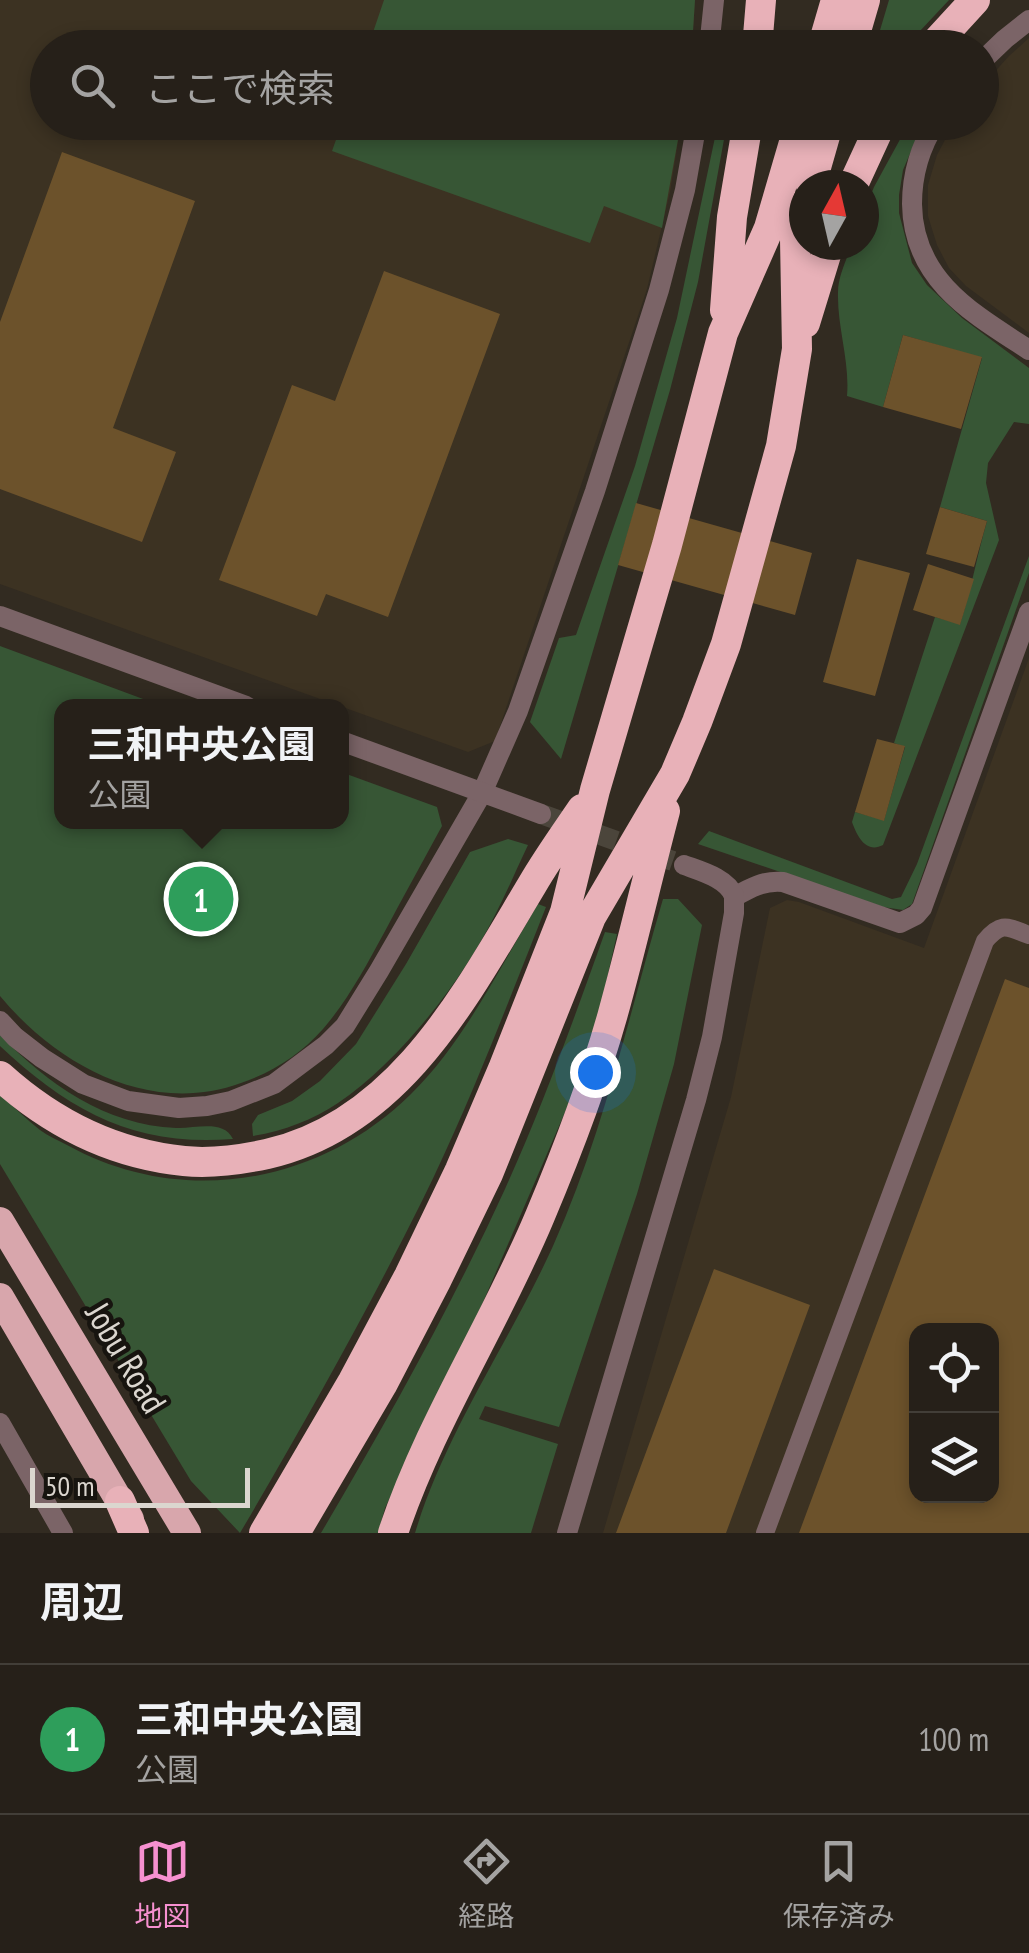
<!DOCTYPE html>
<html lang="ja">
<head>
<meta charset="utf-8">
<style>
	:root { --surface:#262019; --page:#2e2822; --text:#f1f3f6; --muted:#a4a3a2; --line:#423e38; --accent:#f690d0 }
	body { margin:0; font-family:"PT Sans Narrow","Noto Sans JP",sans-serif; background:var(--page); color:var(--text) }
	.controls { position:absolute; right:30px; bottom:30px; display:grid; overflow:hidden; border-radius:20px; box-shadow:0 5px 15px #0003 }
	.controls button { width:90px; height:90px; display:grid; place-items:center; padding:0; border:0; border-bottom:2px solid var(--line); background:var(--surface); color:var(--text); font:50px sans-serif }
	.compass { position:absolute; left:789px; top:170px; width:90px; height:90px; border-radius:50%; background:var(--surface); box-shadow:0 5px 15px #0003; rotate:8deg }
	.scale { position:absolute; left:30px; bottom:25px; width:220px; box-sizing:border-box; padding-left:10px; border:5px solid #dbd6cf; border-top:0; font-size:28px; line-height:35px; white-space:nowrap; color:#dbd6cf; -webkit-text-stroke:8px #17140f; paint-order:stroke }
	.you { position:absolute; left:595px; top:1072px; width:35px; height:35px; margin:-25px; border:8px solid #fff; border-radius:50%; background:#1a73e8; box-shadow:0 0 0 15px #1a73e833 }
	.badge { display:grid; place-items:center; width:65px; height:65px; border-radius:50%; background:var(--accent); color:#fff; font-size:32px; font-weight:700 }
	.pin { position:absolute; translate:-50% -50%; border:5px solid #fff; box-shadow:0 2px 10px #0006 }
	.popup { position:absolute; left:54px; top:699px; width:295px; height:130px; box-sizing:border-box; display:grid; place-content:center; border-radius:20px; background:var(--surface); filter:drop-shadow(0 2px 8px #0005); font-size:32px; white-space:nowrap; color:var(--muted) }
	.popup b { font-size:38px; color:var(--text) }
	.popup::after { content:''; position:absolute; left:50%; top:100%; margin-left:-20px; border:20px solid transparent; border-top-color:var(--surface) }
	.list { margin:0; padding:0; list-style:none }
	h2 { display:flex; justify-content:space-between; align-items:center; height:130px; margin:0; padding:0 40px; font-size:42px }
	h2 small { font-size:32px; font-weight:400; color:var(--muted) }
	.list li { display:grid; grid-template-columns:65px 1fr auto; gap:30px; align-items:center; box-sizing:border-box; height:150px; padding:0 40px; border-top:2px solid var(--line) }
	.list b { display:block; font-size:38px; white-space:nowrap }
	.list p { margin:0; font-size:32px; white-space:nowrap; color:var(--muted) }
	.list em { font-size:32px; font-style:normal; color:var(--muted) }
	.icon { flex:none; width:55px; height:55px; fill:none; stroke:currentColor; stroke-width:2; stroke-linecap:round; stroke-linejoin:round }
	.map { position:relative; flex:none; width:1029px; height:1533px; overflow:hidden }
	.search { position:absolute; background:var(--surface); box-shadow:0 5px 15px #0003; left:30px; right:30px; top:30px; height:110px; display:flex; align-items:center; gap:25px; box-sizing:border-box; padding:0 35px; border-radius:55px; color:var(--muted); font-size:38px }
	.sheet { height:280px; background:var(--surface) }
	nav { display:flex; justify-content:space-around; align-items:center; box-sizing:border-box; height:140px; border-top:2px solid var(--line); background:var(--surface); font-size:28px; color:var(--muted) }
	nav a { display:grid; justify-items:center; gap:5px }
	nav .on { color:var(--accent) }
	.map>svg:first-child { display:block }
</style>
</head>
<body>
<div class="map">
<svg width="1029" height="1533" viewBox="0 0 1029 1533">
	<rect width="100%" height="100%" fill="#322b21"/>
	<path fill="#3c3222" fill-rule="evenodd" d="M 0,0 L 695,0 L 692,47 L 48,48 L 48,122 L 681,123 L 670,192 L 647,289 L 495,741 L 468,752 L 0,584 Z
		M 1029,38 L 1029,333 L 966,286 L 949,268 L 937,245 L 928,216 L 928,185 L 937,155 L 954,123 L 982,122 L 982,86 L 1009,56 Z
		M 1029,658 L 1029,1533 L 603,1533 L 731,1097 L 770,908 L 787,900 L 799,902 L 924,948 ZM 916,1330 L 992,1330 L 992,1496 L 916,1496 Z"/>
	<path fill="#375635" d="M 384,0 L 695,0 L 692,47 L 368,47 Z
		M 889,0 L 949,0 L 905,47 L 875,47 Z
		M 342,123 L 342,122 L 681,123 L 662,228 L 604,206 L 590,243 L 332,151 Z
		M 718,123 L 727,123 L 698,282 L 670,390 L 561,759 L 530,722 L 559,638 L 576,635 L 635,466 L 677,318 Z
		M 909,123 L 923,123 L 903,170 L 899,195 L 899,213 L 912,263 L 927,285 L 962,318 L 1029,368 L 1029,424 L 1014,422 L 988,463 L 986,483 L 999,540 L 883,845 C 866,854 857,836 852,822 L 855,812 L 884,820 L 905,747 L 894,743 L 935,617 L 960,624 C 971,590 977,556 987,521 L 940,507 L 982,358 L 903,335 L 883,407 L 847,396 C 850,361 837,327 838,292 C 838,276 847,260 851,245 L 864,245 L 864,212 L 874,187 Z
		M 1029,556 L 1029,573 L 912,904 L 903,910 L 883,907 L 698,844 L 709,831 L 892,899 L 901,897 L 917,864 Z
		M 0,646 L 162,706 L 61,706 L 61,822 L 341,822 L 341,772 L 437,807 L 442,826 C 423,861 403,897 384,933 C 366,966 348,1000 323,1029 C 301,1054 273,1072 241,1083 C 150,1116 58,1066 0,996 Z
		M 508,839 L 528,845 C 517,868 507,892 495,915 C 463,980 399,1062 338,1103 C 313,1120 283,1131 253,1136 L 252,1124 L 258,1115 L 292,1101 L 320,1081 L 356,1044 L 406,964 L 470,852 Z
		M 663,899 L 678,899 L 702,925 L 674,1064 L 637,1194 L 559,1427 L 485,1406 L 479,1419 L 558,1444 L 531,1533 L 415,1533 C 446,1431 509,1343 553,1246 C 603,1135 629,1015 663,899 Z
		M 538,904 L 546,907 C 507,1005 469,1106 422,1201 C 366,1314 304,1424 240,1533 L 191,1481 L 0,1164 L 0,1095 C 13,1106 26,1119 40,1130 C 48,1136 58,1140 67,1145 C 181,1208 319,1185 411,1094 C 464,1042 500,967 538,904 Z
		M 605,932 L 617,934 L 602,1001 L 575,1089 L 477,1316 L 385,1508 L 378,1533 L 321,1533 C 387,1421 451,1307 505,1189 C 543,1105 574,1019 605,932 Z
		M 0,1035 C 48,1084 105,1125 176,1128 C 195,1129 223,1119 233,1139 C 135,1147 69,1111 0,1046 Z"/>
	<path fill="#6c522b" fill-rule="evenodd" d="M 62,152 L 195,201 L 113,428 L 176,452 L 142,542 L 0,489 L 0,322 Z
		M 384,271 L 500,314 L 388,617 L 326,594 L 317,616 L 219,580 L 292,385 L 335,401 Z
		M 903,335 L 982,357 L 961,429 L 883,407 Z
		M 636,503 L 812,553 L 795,615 L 618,565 Z
		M 940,507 L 987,521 L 974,567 L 926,554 Z
		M 857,559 L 910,573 L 875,696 L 823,682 Z
		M 928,564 L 974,579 L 960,625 L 913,610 Z
		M 877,739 L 905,746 L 884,821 L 855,812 Z
		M 1005,979 L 1029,988 L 1029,1533 L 799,1533 ZM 916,1330 L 992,1330 L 992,1496 L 916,1496 Z
		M 714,1269 L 810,1305 L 726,1533 L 616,1533 Z"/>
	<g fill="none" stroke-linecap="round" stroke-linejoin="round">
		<path stroke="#4b453b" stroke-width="20" stroke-dasharray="20 10" stroke-linecap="butt" d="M 541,814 L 684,865"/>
		<path stroke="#7b6467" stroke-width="18" d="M 765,1533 L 985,941 C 1002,921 1007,927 1029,935"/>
		<path stroke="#7b6467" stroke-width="20" d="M 709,48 L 714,0
			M 982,61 L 1005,39 L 1029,20
			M 936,122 C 920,147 912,175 912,204 C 913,280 972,313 1029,350
			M 734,897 C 750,888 764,880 783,882 L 900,923 L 916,915 L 922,908 L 1029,612
			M 0,1021 L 15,1037 L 42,1058 L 83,1084 L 128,1101 L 179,1108 L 207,1106 L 231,1101 L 274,1084 L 326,1045 L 345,1026 L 379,971 L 482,793 L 518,711 L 595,491 L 659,290 L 685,190 L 697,122
			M 0,1423 L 63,1533"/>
		<path stroke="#7b6467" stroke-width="20" d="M 0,616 L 246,706
			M 341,741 L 541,814
			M 567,1533 L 696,1100 L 712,1037 L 734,913 C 734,911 734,898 734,896 C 727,878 700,871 684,865"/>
		<path stroke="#d8a6ac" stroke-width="28" d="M 0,1221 L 187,1533
			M 0,1297 L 130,1519"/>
		<path stroke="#e8b1b8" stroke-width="30" d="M 757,48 L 761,0
			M 822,48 L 836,0
			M 851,48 L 865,0
			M 931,48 L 975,0
			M 811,185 L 829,122
			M 853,185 L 882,122
			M 725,310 L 732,217 L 748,122
			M 805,323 L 829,245
			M 0,1076 C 52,1123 114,1154 184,1161 C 212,1164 239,1160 267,1154 C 400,1124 467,993 532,885 C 547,859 565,834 582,809
			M 120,1501 L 134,1533
			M 264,1533 L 353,1381 L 409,1276 L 460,1170 L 503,1069 L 565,912 L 595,790 L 667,545 L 723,333 L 769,228 L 800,122
			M 295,1533 L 382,1385 L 437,1279 L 488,1174 L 591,917 L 675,774 L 697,722 L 726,644 L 781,446 L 797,349 L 795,239 L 804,208
			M 393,1533 C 430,1422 495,1324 540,1216 C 567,1152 593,1084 612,1017 C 631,949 647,879 665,811"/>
	</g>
	<g text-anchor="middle" stroke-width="9" stroke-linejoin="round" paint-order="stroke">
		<g font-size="35" fill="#dbd6cf" stroke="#17140f">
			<text transform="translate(126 1358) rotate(59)" y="12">Jobu Road</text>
		</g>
	</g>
</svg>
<div class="controls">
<button><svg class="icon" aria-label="locate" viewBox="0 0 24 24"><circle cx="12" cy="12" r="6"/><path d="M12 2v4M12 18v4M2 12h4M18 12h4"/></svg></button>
<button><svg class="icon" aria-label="layers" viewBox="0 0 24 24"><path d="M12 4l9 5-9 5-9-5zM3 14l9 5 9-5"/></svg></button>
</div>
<svg class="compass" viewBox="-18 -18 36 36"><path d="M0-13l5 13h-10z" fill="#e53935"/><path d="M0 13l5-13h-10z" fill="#a4a3a2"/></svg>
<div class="scale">50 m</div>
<div class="you"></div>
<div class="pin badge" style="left:201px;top:899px;background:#2e9e5b">1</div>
<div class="popup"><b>三和中央公園</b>公園</div>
<div class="search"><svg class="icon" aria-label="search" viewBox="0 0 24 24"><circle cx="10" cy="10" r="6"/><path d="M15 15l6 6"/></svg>ここで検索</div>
</div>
<section class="sheet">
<h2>周辺<small></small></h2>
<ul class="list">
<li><span class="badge" style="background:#2e9e5b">1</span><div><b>三和中央公園</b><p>公園</p></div><em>100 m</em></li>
</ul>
</section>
<nav>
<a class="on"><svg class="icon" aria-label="map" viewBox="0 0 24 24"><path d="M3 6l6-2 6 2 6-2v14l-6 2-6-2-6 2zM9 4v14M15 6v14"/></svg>地図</a>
<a><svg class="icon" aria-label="directions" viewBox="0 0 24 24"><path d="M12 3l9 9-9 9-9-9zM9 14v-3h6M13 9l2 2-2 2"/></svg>経路</a>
<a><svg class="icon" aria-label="saved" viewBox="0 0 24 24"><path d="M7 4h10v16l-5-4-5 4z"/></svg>保存済み</a>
</nav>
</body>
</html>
